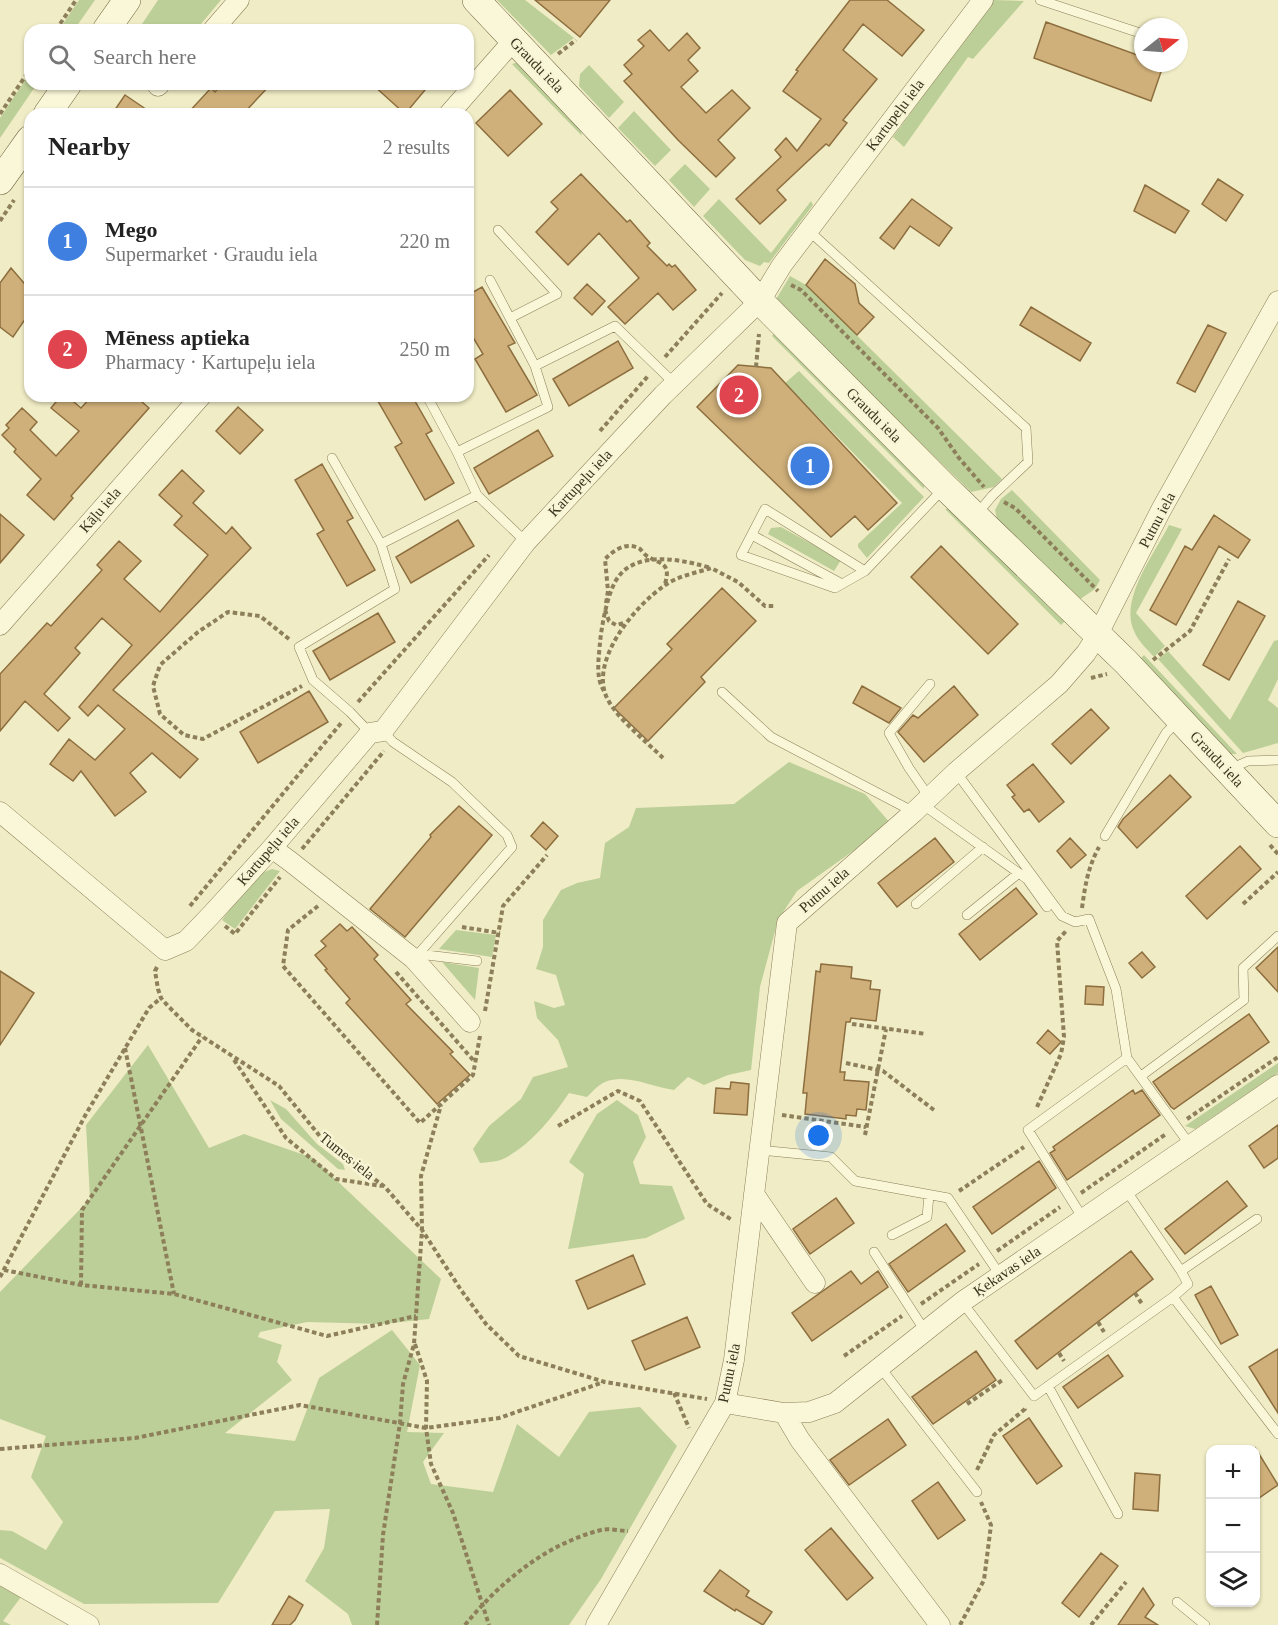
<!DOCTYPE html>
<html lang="en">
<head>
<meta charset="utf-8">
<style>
	:root { --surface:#fff; --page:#f6f6f6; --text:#222; --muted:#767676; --line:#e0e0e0; --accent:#9e4028 }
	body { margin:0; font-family:Georgia,serif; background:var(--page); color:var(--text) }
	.controls { position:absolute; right:18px; bottom:18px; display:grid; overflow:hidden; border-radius:12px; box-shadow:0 2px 4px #0004 }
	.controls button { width:54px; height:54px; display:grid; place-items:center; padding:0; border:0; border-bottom:2px solid var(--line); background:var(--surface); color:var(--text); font:30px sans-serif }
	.compass { position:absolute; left:1134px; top:18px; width:54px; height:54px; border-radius:50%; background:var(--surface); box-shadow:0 2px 4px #0004; rotate:73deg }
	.you { position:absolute; left:819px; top:1136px; width:21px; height:21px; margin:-15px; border:4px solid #fff; border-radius:50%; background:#1a73e8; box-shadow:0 0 0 9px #1a73e833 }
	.badge { display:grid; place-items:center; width:39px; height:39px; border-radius:50%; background:var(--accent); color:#fff; font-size:20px; font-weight:700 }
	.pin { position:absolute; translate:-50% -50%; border:3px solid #fff; box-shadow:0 2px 6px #0006 }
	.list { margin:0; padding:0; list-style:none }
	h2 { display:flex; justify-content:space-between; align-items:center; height:78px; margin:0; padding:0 24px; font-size:26px }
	h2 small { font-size:20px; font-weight:400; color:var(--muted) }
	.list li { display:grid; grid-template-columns:39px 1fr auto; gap:18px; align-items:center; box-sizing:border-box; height:108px; padding:0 24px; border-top:2px solid var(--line) }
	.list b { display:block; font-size:22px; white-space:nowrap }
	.list p { margin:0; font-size:20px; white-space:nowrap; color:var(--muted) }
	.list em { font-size:20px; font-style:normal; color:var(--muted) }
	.icon { flex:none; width:33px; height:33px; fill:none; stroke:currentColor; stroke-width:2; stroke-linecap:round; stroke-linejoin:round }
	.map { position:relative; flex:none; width:1278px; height:1625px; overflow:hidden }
	.search { position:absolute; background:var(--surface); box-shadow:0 2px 4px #0004; left:24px; top:24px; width:450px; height:66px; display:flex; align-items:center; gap:15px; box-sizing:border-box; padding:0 21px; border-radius:18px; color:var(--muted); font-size:22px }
	.panel { position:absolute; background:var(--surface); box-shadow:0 2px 4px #0004; left:24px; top:108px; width:450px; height:294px; border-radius:18px }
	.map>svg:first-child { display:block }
</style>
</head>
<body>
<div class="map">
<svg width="1278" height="1625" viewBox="0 0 1278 1625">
	<rect width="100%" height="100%" fill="#f0ecc5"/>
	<path fill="#bdcf98" d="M 79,0 L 95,0 L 74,30 L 59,30 Z
		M 158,0 L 221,0 L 196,30 L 138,30 Z
		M 497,0 L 525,0 L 574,38 L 551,55 Z
		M 993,0 L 1024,1 L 973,59 L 968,57 L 904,147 L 893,137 Z
		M 518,62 L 580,128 L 582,136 L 512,64 Z
		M 589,65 L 624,102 L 609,118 L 579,86 L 580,74 Z
		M 30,73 L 30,84 L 37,84 L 0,138 L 0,118 Z
		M 634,111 L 671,150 L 655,166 L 618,128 Z
		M 685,164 L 710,189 L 694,207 L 669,180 Z
		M 719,199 L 771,253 L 811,201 L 813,205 L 769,263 L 764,262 L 760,266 L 745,260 L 703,216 Z
		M 790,276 L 806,285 L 1002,479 L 994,487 L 971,492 L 775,301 Z
		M 775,332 L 924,484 L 924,489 L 772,336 Z
		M 799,371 L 924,497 L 867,558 L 858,547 L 858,544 L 902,503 L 785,383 Z
		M 1012,490 L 1100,580 L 1095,589 L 1079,600 L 997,519 L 995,510 L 1001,499 Z
		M 945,509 L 950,509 L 1065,621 L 1061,625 Z
		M 1169,525 L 1182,529 L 1136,613 L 1165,646 L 1154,657 C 1147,649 1138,641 1134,631 C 1119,599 1155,553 1169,525 Z
		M 781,527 L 841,560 L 834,571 L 768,534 L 771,528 Z
		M 1278,640 L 1278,679 L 1268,700 L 1278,708 L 1278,743 L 1243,753 L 1158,659 L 1168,651 L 1230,720 L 1274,641 Z
		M 1144,655 L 1237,754 L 1228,754 L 1139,660 Z
		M 789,762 L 865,794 L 891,824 L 797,891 L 778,920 L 760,987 L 751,1070 L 728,1075 L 704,1085 L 688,1077 L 674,1090 C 651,1087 627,1073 605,1082 C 598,1085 592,1092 587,1097 L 569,1093 C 553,1117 530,1146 503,1159 C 497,1162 487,1162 480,1163 L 473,1149 L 489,1126 L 521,1099 L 533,1077 L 568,1067 L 558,1040 L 537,1018 L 534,1001 L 554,1008 L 565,1005 L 556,975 L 536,969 L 543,947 L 543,920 L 561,890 L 577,883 L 600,878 L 605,843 L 629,827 L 636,808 L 734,804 Z
		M 272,869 L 280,871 L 235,929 L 222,920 C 235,903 250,875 272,869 Z
		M 456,930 L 496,935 L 492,957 L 439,949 Z
		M 442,962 L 479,968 L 475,1000 Z
		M 148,1045 L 209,1148 L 244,1134 L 313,1158 L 441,1279 L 429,1319 L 382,1324 L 307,1322 L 260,1332 L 258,1337 L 282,1345 L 277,1362 L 292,1380 L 225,1433 L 295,1441 L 319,1378 L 392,1330 L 420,1365 L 407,1432 L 444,1433 L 423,1462 L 431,1484 L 493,1492 L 517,1424 L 559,1457 L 589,1412 L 640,1407 L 677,1446 L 601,1579 L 569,1625 L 352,1625 L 348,1614 L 305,1581 L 324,1548 L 330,1509 L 275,1511 L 218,1603 L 84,1604 L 0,1558 L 0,1530 L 12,1531 L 46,1550 L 63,1522 L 31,1477 L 46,1436 L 0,1419 L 0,1292 L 90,1199 L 86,1125 Z
		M 1278,1063 L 1278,1073 L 1198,1127 L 1195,1129 L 1185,1126 Z
		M 270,1100 L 286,1109 L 317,1144 L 343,1164 L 345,1170 L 338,1169 L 281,1119 Z
		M 617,1100 L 638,1115 L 646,1137 L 633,1162 L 640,1184 L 672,1186 L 685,1219 L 646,1238 L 568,1249 L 584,1174 L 569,1162 L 597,1114 Z
		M 0,1583 L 21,1597 L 3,1621 L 11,1625 L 0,1625 Z"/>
	<path fill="#d0b07a" stroke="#8d6e3f" stroke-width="1.5" d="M 535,0 L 610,0 L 580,37 Z
		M 850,0 L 887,0 L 924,30 L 902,56 L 863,24 L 843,50 L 877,79 L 843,120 L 847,123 L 829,146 L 826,144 L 777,190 L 786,200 L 760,224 L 736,199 L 781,157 L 775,150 L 786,138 L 797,151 L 821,119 L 783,91 L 798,71 L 796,70 Z
		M 1046,22 L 1143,57 L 1143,63 L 1164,63 L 1151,101 L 1034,58 Z
		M 650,30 L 669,51 L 687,33 L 700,48 L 688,60 L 698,71 L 681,87 L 706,113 L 732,90 L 750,108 L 718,140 L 735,158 L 716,177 L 678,140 L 624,81 L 632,74 L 624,65 L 644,46 L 638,40 Z
		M 222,84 L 271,84 L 243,114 L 187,114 L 211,88 L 215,92 Z
		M 372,84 L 430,84 L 405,114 Z
		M 510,90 L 542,124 L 508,156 L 476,123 Z
		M 125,95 L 153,114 L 112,114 Z
		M 581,174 L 627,222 L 630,220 L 650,243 L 647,246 L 667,266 L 669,264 L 672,267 L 675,265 L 696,290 L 673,310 L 658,293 L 625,324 L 608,307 L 639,278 L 599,233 L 568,265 L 536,232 L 558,209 L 551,202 Z
		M 1218,179 L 1243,195 L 1226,221 L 1202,204 Z
		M 1145,185 L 1189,211 L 1175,233 L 1134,211 Z
		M 912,199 L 952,228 L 939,246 L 910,226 L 894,249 L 880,238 Z
		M 825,259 L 855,284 L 859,303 L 874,317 L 857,335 L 806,285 Z
		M 11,268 L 30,290 L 30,312 L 13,337 L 0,327 L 0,283 Z
		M 587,284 L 605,301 L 592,315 L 574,298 Z
		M 482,287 L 515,343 L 508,346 L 537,395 L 506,412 L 475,359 L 483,354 L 468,329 L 468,295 Z
		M 1031,307 L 1091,343 L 1080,361 L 1020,325 Z
		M 1208,325 L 1226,333 L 1195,392 L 1177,383 Z
		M 618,341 L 633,368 L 569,406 L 553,379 Z
		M 738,365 L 771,368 L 897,503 L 868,530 L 855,516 L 831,537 L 697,407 Z
		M 61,396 L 67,396 L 81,408 L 92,396 L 135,396 L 149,408 L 71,496 L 73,498 L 54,520 L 27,495 L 41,479 L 14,452 L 16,449 L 2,435 L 9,428 L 6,425 L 22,408 L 37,422 L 30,430 L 56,456 L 79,431 L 51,408 Z
		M 375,396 L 412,396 L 432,431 L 426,434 L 454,483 L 425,500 L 395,447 L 402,443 Z
		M 238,407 L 263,430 L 240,454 L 216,431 Z
		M 538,430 L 553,456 L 489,494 L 474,468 Z
		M 322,464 L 353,518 L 347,521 L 375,570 L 347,586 L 317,534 L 324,530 L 295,480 Z
		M 182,470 L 204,491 L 193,503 L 226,534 L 232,527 L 251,548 L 113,690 L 198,759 L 180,778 L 152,753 L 130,773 L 146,792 L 115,816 L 81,771 L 73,781 L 50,764 L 69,739 L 95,760 L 125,729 L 98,705 L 88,716 L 79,707 L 132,645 L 102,618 L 75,648 L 80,653 L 44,694 L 70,718 L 58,731 L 25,701 L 0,731 L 0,674 L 47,623 L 51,626 L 102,570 L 97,565 L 119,541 L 141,561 L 124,579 L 160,612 L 208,555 L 174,525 L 182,516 L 159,495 Z
		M 0,514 L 24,535 L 0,563 Z
		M 1214,515 L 1250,540 L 1238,558 L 1219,546 L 1176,625 L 1150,610 L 1185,546 L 1192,550 Z
		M 458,520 L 474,546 L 411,583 L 396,557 Z
		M 941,546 L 1018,624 L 988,654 L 911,577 Z
		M 722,588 L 756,621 L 701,677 L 705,682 L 648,741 L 614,708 L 672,649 L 667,644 Z
		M 1238,601 L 1265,616 L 1229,680 L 1203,665 Z
		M 378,613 L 395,642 L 330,680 L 313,651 Z
		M 862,686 L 901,708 L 889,723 L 853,703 Z
		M 954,686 L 978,715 L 924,762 L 898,732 L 913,715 L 918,718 Z
		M 309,691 L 328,722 L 258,763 L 240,732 Z
		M 1091,709 L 1109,728 L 1071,764 L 1052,744 Z
		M 1033,764 L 1064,802 L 1039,822 L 1029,809 L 1024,812 L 1012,797 L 1015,795 L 1007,785 Z
		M 1170,775 L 1191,797 L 1137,848 L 1118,827 L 1123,819 Z
		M 459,806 L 492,835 L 405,937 L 370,909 L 431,837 L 430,835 Z
		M 543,822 L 558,836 L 546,850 L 531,836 Z
		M 935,838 L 954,862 L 897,907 L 878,883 Z
		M 1070,838 L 1086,855 L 1071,868 L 1057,851 Z
		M 1240,846 L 1261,869 L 1207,919 L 1186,896 Z
		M 1016,888 L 1037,914 L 980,960 L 959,934 Z
		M 340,924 L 347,931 L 352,927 L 378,955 L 374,959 L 411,1000 L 406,1004 L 453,1052 L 450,1054 L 470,1075 L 437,1104 L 346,1003 L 350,999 L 325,970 L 327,969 L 315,955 L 326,946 L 321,941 Z
		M 1278,947 L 1278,992 L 1256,968 Z
		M 1142,952 L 1155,967 L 1142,978 L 1129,963 Z
		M 821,964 L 852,967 L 851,978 L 871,981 L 870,989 L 880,990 L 876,1021 L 851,1018 L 850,1022 L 846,1022 L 840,1072 L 845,1072 L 844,1080 L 869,1082 L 866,1110 L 857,1109 L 856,1116 L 846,1115 L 846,1119 L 805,1114 L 807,1093 L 803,1093 L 816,971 L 820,972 Z
		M 0,971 L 34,993 L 0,1045 Z
		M 1086,986 L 1104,987 L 1103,1005 L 1085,1004 Z
		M 1249,1014 L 1269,1042 L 1174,1109 L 1171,1107 L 1153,1082 Z
		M 1048,1030 L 1061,1042 L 1050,1054 L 1037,1043 Z
		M 731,1082 L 749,1084 L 747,1115 L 714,1113 L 716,1088 L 730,1089 Z
		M 1133,1090 L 1135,1094 L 1142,1090 L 1160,1115 L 1067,1180 L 1050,1153 L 1055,1150 L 1053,1147 Z
		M 1278,1125 L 1278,1158 L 1264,1168 L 1249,1146 Z
		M 1039,1161 L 1056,1188 L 992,1234 L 973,1207 Z
		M 1227,1181 L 1247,1206 L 1185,1254 L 1165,1229 Z
		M 836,1198 L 854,1223 L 810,1254 L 793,1229 Z
		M 946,1224 L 965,1251 L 908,1292 L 889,1264 Z
		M 1131,1251 L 1153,1279 L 1037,1369 L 1015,1341 Z
		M 633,1255 L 645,1284 L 588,1309 L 576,1281 Z
		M 851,1271 L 861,1284 L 878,1271 L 888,1287 L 812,1341 L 792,1313 Z
		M 1211,1286 L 1238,1335 L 1221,1344 L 1195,1295 Z
		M 687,1317 L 700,1347 L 645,1370 L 632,1341 Z
		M 1278,1349 L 1278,1413 L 1249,1367 Z
		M 976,1351 L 996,1380 L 933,1424 L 912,1397 Z
		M 1108,1355 L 1123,1376 L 1078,1408 L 1063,1387 Z
		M 1029,1418 L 1062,1466 L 1037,1484 L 1003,1436 Z
		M 888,1419 L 906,1445 L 849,1485 L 830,1460 Z
		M 1256,1449 L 1278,1485 L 1256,1500 Z
		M 1135,1473 L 1160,1475 L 1158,1511 L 1133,1509 Z
		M 938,1482 L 965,1520 L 938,1539 L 912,1501 Z
		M 831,1528 L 873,1578 L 847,1600 L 805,1550 Z
		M 1101,1553 L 1118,1566 L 1079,1617 L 1062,1603 Z
		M 720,1570 L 749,1591 L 746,1596 L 772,1612 L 763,1625 L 736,1609 L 735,1611 L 704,1591 Z
		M 1143,1588 L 1154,1605 L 1145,1617 L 1158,1625 L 1118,1625 Z
		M 289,1596 L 303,1605 L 295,1620 L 290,1625 L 272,1625 Z"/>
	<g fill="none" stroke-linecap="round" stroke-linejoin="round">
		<g stroke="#8c7f5a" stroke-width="10">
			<path id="lane" d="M 1040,0 L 1143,34
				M 498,230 L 557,294 L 510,318
				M 808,230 L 1026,428 L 1028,462 L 992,496 L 977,514
				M 490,280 L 535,366
				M 427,396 L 457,452
				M 332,458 L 381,544
				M 477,495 L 526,542
				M 752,535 L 842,584
				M 865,571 L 765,509 L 741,555 L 835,588 L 865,571 L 943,489
				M 722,692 L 771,737 L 914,812
				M 383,731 L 393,742 L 452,782 L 507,835 L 512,847 L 414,959
				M 370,733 L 350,712 L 313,680 L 299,647 L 395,589 L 381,544 L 477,495 L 457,452 L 548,407 L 535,366 L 615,326 L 675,384
				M 1232,768 L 1248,761 L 1278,760
				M 956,772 L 1062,916 L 1075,922 L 1089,919 L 1116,989 L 1127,1058
				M 929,797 L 909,768 L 889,733 L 930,684
				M 922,804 L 1027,879 L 1047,907
				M 1105,836 L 1166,733 L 1178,721
				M 916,904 L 983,847
				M 967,915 L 1019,873
				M 418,954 L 477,961
				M 1141,1076 L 1244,1000 L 1243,968 L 1278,936
				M 759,1150 L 831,1157 L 855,1181 L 948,1198 L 1000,1275
				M 1084,1220 L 1028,1130 L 1127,1058 L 1190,1145
				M 892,1235 L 927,1217 L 929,1195
				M 874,1252 L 925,1331
				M 1181,1271 L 1257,1219
				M 1173,1297 L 1278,1434
				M 962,1302 L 1034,1396 L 1173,1297 L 1188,1284 L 1181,1271 L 1126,1190
				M 880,1367 L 977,1492
				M 1048,1386 L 1118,1514
				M 1177,1602 L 1205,1625"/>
		</g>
		<g stroke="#8c7f5a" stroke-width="21">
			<path id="street" d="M 213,30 L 239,0
				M 158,86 L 160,84
				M 449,114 L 513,41
				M 0,625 L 201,396
				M 0,812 L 165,950 L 186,941 L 211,915 L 272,848 L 370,733 L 383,731 L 526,542 L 663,395 L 760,301 L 782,265 L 983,0
				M 272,848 L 291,862 L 414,959 L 470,1022
				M 754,1194 L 815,1283
				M 725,1403 L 784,1413 L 809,1412 L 835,1403 L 962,1302 L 1278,1085
				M 784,1413 L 800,1440 L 940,1625
				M 0,1574 L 89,1625
				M 596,1625 L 725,1403 L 734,1360 L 787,923 L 914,812 L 956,772 L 1059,684 L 1086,653 L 1098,634 L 1161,510 L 1278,301"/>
		</g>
		<g stroke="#6e603d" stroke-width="28">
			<path id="secondary" d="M 476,0 L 760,301 L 945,487 L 1126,662 L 1278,824
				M 106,30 L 127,0
				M 47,114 L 68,84
				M 0,181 L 30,139"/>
		</g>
		<path stroke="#8c7f5a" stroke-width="4" stroke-dasharray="4.5 3" stroke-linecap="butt" d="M 56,30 L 76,0
			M 558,54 L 576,40
			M 0,114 L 30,69
			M 0,221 L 14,200
			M 791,285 L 801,290 L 938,428 L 959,458 L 984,487
			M 665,357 L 722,293
			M 756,367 L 759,334
			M 600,431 L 648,376
			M 1004,502 L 1015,508 L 1098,591
			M 606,603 L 608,591 L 605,559 C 614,550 627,541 640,549 C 642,551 644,554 647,556 C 662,565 671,563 665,584
			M 605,610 L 609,621 L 616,625 L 624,623
			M 289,639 L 260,616 L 228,612 L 198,632 L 160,665 L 153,686 L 160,714 L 184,735 L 203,739 L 302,686
			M 1153,660 L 1190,631 L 1229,559
			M 1091,678 L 1107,674
			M 604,691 C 595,677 599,658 600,642 C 602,624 608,589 619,576 C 639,550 684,560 711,568
			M 358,702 L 489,555
			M 663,758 C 646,741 612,715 605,693 C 593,656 636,605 664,586 C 677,576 696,573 711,568 L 738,582 L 765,606 L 776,606
			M 1270,845 L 1278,854
			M 302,849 L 384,751
			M 1243,904 L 1278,872
			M 190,906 L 342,722
			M 318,906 L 288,930 L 283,966 L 420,1123 L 473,1075 L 480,1036
			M 1082,908 C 1085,886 1088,867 1099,847
			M 225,926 L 235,934 L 280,877
			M 462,927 L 500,933
			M 157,967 L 155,971 L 158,989 L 161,998 L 168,1006 L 192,1030 L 279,1086 L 323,1140 L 385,1187 L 422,1230 L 461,1290 L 486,1324 L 519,1356 L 605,1382 L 707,1399
			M 396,972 L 474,1061
			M 485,1011 L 503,906 L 547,855
			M 852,1024 L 926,1034
			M 125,1048 L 174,1294
			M 234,1060 L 286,1138 L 336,1179 L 382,1186
			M 846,1063 L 883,1071 L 934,1110
			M 1037,1107 L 1061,1054 L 1064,1037 L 1057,941 L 1066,931
			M 782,1115 L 866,1127
			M 1187,1119 L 1278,1057
			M 558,1126 L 618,1091 L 640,1101 L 707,1204 L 732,1220
			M 865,1135 L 886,1029
			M 959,1191 L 1024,1147
			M 1081,1193 L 1166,1134
			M 997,1251 L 1060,1207
			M 4,1270 L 81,1285 L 174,1294 L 327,1336 L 416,1316
			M 0,1277 L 86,1114 L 149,1008 L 161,998
			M 81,1285 L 82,1210 L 202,1037
			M 1135,1293 L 1142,1304
			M 921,1304 L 979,1264
			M 1098,1322 L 1104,1332
			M 415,1344 L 427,1381 L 426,1428 L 431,1464 L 453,1513 L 489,1625
			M 1059,1353 L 1064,1361
			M 844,1356 L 902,1316
			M 674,1393 L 689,1428
			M 967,1404 L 1004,1379
			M 0,1449 L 135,1438 L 300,1405 L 426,1428 L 499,1418 L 604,1382
			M 977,1470 L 994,1435 L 1025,1409 L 1025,1406
			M 377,1625 L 383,1535 L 400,1423 L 403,1384 L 414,1344 L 422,1230 L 421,1176 L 441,1105
			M 465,1625 C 500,1582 546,1544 601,1530 C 609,1528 620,1531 628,1531
			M 960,1625 L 984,1580 L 991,1525 L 981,1502
			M 1091,1625 L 1126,1582"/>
		<use href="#lane" stroke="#faf7d9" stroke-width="9"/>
		<use href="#street" stroke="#faf7d9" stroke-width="20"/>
		<use href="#secondary" stroke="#faf7d9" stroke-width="27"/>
	</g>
	<g text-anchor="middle" stroke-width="5" stroke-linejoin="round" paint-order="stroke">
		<g font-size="15" fill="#3c331f" stroke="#f7f5d5">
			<text transform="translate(537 65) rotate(46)" y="5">Graudu iela</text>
			<text transform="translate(895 115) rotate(-53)" y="5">Kartupeļu iela</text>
			<text transform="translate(874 415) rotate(45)" y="5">Graudu iela</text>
			<text transform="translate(580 483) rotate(-47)" y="5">Kartupeļu iela</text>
			<text transform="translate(100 510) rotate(-49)" y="5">Kāļu iela</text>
			<text transform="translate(1157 520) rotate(-62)" y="5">Putnu iela</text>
			<text transform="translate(1217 759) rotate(47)" y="5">Graudu iela</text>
			<text transform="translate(268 851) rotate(-49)" y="5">Kartupeļu iela</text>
			<text transform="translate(824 890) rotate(-41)" y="5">Putnu iela</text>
			<text transform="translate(347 1156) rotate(39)" y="5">Tumes iela</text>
			<text transform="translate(1007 1271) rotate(-34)" y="5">Ķekavas iela</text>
			<text transform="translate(729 1373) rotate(-78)" y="5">Putnu iela</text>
		</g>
	</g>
</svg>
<div class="controls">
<button>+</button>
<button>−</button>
<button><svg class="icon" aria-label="layers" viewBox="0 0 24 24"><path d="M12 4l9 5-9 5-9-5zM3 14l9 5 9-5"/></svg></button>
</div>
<svg class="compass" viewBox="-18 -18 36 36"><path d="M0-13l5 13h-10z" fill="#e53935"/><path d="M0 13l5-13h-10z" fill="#767676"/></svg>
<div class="you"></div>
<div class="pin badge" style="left:810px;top:466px;background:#3f7fe0">1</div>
<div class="pin badge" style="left:739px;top:395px;background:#e0444e">2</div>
<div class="search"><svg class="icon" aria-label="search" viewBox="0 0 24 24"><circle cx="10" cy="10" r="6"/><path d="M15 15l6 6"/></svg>Search here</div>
<section class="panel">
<h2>Nearby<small>2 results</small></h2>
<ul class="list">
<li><span class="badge" style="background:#3f7fe0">1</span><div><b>Mego</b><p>Supermarket · Graudu iela</p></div><em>220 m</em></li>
<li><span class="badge" style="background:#e0444e">2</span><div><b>Mēness aptieka</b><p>Pharmacy · Kartupeļu iela</p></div><em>250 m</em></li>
</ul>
</section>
</div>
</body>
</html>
